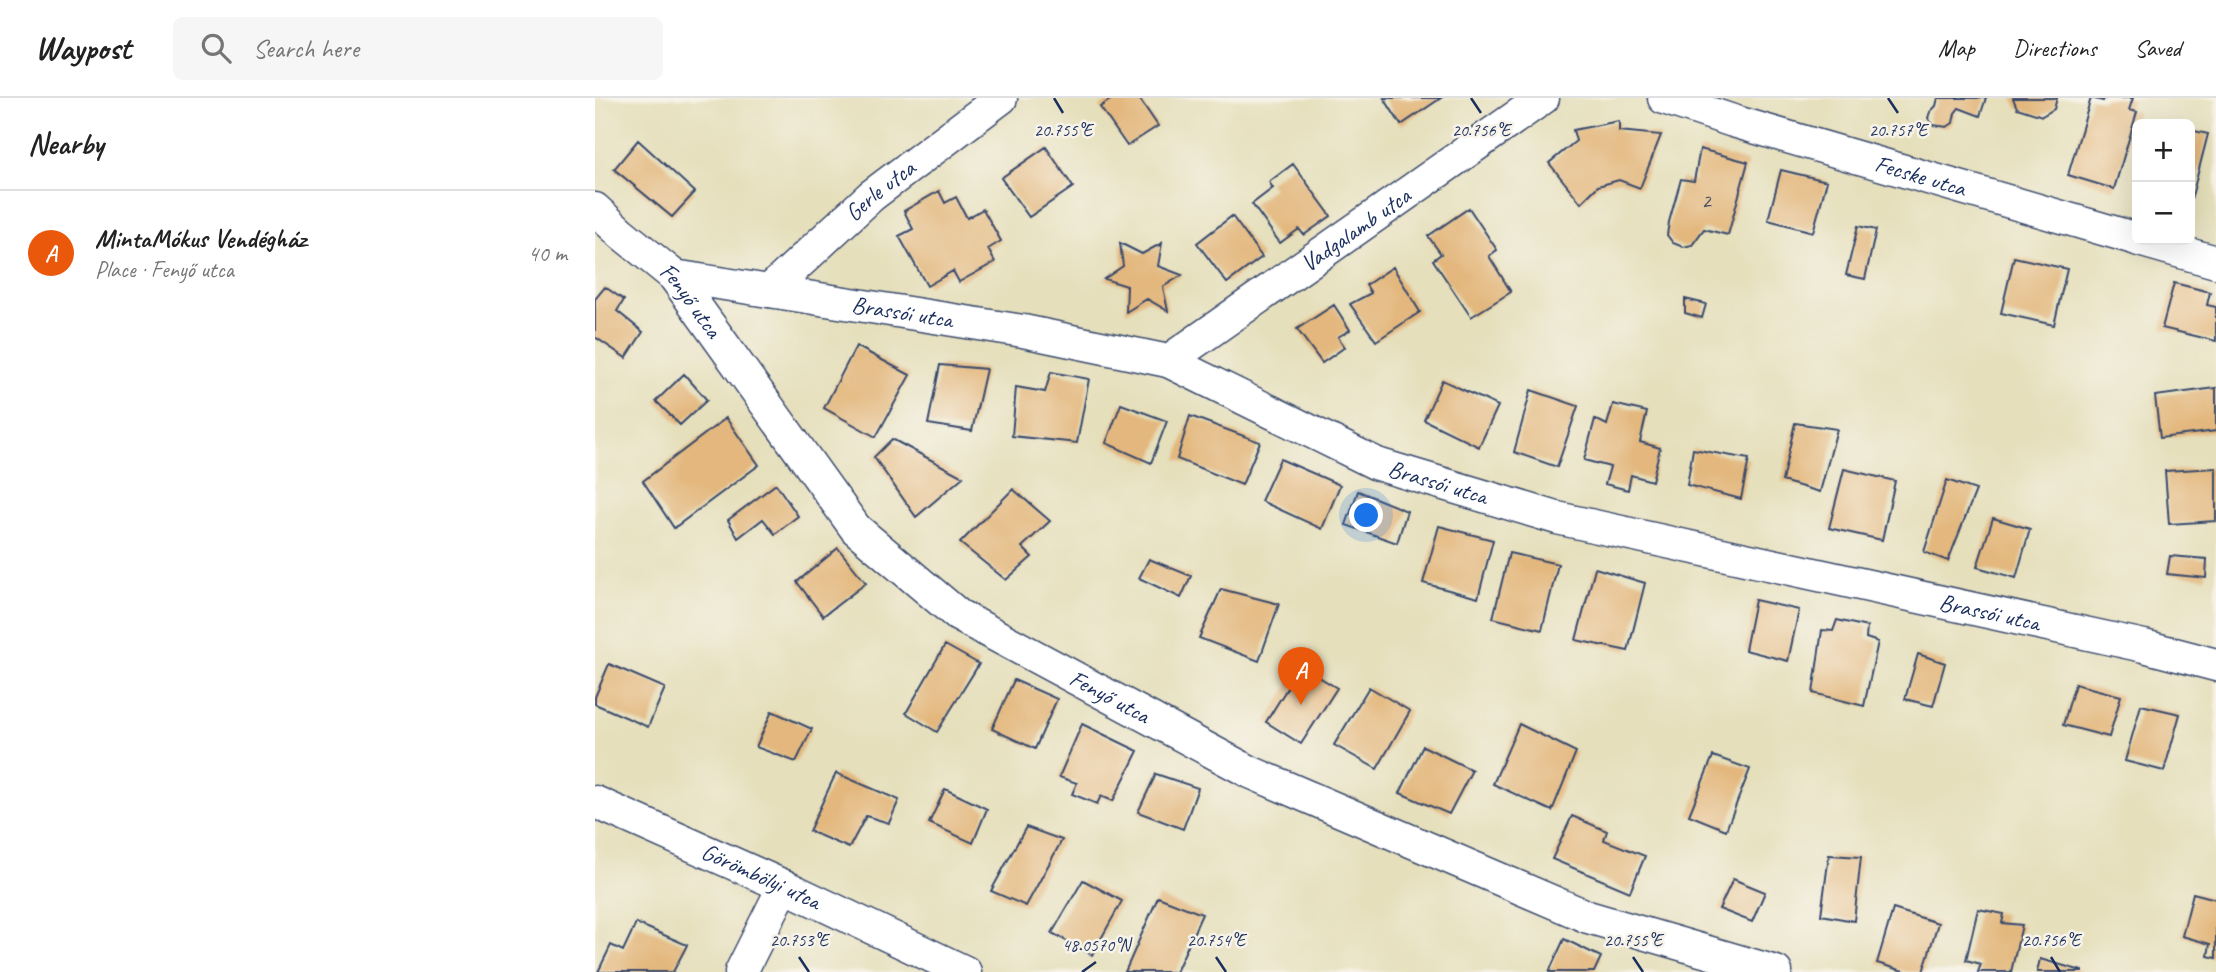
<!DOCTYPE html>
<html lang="en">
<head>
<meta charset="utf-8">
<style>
	:root { --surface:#fff; --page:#f6f6f6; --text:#222; --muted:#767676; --line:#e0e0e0; --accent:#ea580c }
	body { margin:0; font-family:Caveat,sans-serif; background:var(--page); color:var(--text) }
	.controls { position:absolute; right:21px; top:21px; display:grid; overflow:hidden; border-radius:10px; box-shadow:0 7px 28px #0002 }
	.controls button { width:63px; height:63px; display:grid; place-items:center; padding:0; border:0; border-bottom:2px solid var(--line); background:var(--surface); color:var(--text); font:35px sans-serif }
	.you { position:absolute; left:772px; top:418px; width:24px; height:24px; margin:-18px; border:5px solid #fff; border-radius:50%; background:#1a73e8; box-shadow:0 0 0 10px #1a73e833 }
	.badge { display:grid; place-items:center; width:46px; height:46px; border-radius:50%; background:var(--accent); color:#fff; font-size:23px; font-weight:700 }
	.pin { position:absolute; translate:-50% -58px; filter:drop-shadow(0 2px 4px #0008) }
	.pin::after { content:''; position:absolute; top:37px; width:24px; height:21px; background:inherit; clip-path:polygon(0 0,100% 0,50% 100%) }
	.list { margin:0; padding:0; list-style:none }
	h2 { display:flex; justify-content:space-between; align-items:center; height:91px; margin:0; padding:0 28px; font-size:30px }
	h2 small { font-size:23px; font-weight:400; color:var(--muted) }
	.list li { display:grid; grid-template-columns:46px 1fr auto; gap:21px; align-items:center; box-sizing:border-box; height:126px; padding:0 28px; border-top:2px solid var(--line) }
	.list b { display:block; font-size:26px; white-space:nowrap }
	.list p { margin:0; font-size:23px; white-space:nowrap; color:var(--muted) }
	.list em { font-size:23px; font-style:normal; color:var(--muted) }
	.icon { flex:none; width:38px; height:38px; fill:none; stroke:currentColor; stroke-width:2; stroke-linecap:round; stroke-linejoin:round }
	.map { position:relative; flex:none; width:1621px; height:874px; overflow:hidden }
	header { display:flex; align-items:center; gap:42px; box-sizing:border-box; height:98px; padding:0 35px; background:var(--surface); border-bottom:2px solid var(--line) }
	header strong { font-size:33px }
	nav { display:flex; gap:38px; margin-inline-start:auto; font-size:24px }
	.search { width:490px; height:63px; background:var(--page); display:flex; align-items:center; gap:18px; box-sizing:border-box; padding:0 24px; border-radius:10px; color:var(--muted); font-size:26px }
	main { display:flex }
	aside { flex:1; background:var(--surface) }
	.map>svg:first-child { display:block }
</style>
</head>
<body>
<header>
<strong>Waypost</strong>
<div class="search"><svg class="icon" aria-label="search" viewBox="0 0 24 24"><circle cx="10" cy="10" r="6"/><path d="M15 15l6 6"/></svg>Search here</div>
<nav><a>Map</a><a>Directions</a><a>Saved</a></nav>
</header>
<main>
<aside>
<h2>Nearby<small></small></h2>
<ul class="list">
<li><span class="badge">A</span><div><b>MintaMókus Vendégház</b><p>Place · Fenyő utca</p></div><em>40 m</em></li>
</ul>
</aside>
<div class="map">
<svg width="1621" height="874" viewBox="0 0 1621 874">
	<rect width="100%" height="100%" fill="#f7f3e8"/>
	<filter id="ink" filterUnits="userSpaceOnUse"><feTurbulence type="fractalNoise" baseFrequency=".0143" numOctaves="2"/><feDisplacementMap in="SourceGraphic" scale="14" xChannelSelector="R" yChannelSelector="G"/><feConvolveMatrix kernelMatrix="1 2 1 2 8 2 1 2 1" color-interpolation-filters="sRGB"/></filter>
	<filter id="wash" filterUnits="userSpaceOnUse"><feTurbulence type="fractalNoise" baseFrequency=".00686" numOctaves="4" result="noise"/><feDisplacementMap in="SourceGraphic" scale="28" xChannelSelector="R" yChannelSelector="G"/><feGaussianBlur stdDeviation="1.57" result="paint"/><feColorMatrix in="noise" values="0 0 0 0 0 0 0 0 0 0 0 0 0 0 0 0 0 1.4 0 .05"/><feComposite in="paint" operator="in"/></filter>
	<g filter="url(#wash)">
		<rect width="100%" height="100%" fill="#e5dfbb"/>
		<g id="blocks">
			<path fill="#e3b77d" d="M 518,0 L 544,0 L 563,28 L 532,48 L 505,9 Z
				M 789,0 L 846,0 L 806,27 Z
				M 1343,0 L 1391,0 L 1385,18 L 1364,10 L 1360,15 L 1358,25 L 1352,29 L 1338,27 L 1333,20 L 1335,14 L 1341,8 Z
				M 1418,0 L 1462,0 L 1459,11 L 1447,18 L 1422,10 Z
				M 1496,0 L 1508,3 L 1509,0 L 1538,0 L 1534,12 L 1542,14 L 1519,91 L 1473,77 Z
				M 1024,23 L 1024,33 L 1066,37 L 1045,90 L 1024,82 L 1003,88 L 986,105 L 954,65 L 981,43 L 978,32 Z
				M 1595,32 L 1613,36 L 1596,102 L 1595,102 Z
				M 43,42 L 100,94 L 77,119 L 19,71 Z
				M 451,49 L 478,89 L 434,119 L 406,80 Z
				M 1105,51 L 1153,64 L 1133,137 L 1109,131 L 1097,147 L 1088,149 L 1078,145 L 1072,137 L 1074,124 L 1086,81 L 1099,83 Z
				M 698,66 L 736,118 L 709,137 L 704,131 L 685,145 L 657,106 L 678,90 L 674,84 Z
				M 1186,72 L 1232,83 L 1218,134 L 1173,122 Z
				M 344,93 L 350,105 L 361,99 L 372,120 L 388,111 L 406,143 L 393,151 L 400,164 L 364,184 L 358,173 L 332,188 L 304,138 L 318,131 L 309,113 Z
				M 874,110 L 902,152 L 894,158 L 916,194 L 876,219 L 838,162 L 846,156 L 833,138 Z
				M 637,118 L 667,159 L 632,185 L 602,145 Z
				M 1263,128 L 1281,132 L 1270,181 L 1251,177 Z
				M 525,145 L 547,156 L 567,145 L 563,168 L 587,177 L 568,189 L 573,213 L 552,201 L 531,214 L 532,188 L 509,181 L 528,168 Z
				M 1419,159 L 1472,171 L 1459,227 L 1406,215 Z
				M 798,169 L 825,214 L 781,243 L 755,206 L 776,195 L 771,187 Z
				M 1579,185 L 1615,194 L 1612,207 L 1621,209 L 1621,243 L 1567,230 Z
				M 10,189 L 29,202 L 22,213 L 48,234 L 31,260 L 0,239 L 0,201 Z
				M 1090,201 L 1111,206 L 1107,220 L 1090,215 Z
				M 739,207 L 755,232 L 743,239 L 750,249 L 727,265 L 702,231 Z
				M 261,248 L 315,277 L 281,339 L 229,310 Z
				M 345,267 L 391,271 L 377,333 L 333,326 Z
				M 456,274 L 494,281 L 482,345 L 417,338 L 421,289 L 450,294 Z
				M 89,276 L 112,302 L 85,327 L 61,303 Z
				M 847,282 L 903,308 L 884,349 L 829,322 Z
				M 1621,290 L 1621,333 L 1565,340 L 1560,298 Z
				M 936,292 L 983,308 L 962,369 L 919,354 Z
				M 526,306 L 572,323 L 556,365 L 511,345 Z
				M 1018,306 L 1052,314 L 1045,344 L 1065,350 L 1057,383 L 1036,377 L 1033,392 L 1010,386 L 1015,369 L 989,362 L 1000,321 L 1012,327 Z
				M 595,318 L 665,344 L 647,387 L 582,361 Z
				M 131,320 L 164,367 L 79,430 L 48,383 Z
				M 1200,325 L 1242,331 L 1225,394 L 1187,383 Z
				M 297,341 L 368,379 L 321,419 L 279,359 Z
				M 1098,351 L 1154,361 L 1146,401 L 1092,387 Z
				M 685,361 L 745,387 L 727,431 L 666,403 Z
				M 1621,370 L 1621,423 L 1574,426 L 1570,373 Z
				M 1249,371 L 1300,383 L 1287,442 L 1234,430 Z
				M 1352,382 L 1381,392 L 1353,463 L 1329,454 Z
				M 181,386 L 203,418 L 180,436 L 168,421 L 143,440 L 133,422 Z
				M 418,391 L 455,423 L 427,449 L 437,459 L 411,482 L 365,445 Z
				M 763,393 L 812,413 L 802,445 L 751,427 Z
				M 1398,420 L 1435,431 L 1421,480 L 1382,469 Z
				M 844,428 L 898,442 L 883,500 L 828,485 Z
				M 243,450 L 271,485 L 228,518 L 202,484 Z
				M 914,455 L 963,466 L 947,532 L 898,520 Z
				M 1575,458 L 1612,461 L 1611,480 L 1572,476 Z
				M 554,461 L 596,478 L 586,500 L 544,480 Z
				M 1000,470 L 1050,485 L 1033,553 L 981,542 Z
				M 626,491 L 684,506 L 664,563 L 604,540 Z
				M 1160,502 L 1204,512 L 1193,563 L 1150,552 Z
				M 1242,522 L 1272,529 L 1271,540 L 1283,544 L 1269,608 L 1218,595 L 1227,532 L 1238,533 Z
				M 350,547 L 384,566 L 342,634 L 311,615 Z
				M 1323,556 L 1350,565 L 1338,608 L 1310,601 Z
				M 14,566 L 70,590 L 53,629 L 0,606 L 0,599 Z
				M 706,568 L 742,590 L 706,646 L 671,624 Z
				M 419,582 L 462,601 L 440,651 L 397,631 Z
				M 1480,586 L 1526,598 L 1514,639 L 1468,627 Z
				M 774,589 L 815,613 L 782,671 L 739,647 Z
				M 1546,607 L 1585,616 L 1569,673 L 1530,663 Z
				M 177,613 L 217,631 L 201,664 L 161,649 Z
				M 487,626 L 543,653 L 518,703 L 506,698 L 502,706 L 477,696 L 482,685 L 464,679 Z
				M 924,626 L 981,654 L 957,713 L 898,686 Z
				M 828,648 L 877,672 L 854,716 L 805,695 Z
				M 1118,658 L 1155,671 L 1131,732 L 1094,717 Z
				M 241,675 L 304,702 L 294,725 L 271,718 L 254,750 L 214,733 Z
				M 561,676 L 603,690 L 588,731 L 543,714 Z
				M 350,691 L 392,711 L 378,745 L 334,725 Z
				M 977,718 L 1012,733 L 1009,742 L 1050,758 L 1035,794 L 957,761 Z
				M 431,729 L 467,742 L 431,808 L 396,793 Z
				M 1234,757 L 1266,759 L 1259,823 L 1226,817 Z
				M 1138,781 L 1170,794 L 1157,824 L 1124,811 Z
				M 488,782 L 527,803 L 497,857 L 457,835 Z
				M 1598,795 L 1621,801 L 1621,860 L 1613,858 L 1615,846 L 1587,838 Z
				M 563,799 L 607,816 L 581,874 L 530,874 Z
				M 1298,811 L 1343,825 L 1328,874 L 1312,874 L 1282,865 Z
				M 1383,811 L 1409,816 L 1407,825 L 1427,827 L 1416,874 L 1383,874 L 1386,866 L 1371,862 Z
				M 41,825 L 92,847 L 78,874 L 3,874 L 16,847 L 28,853 Z
				M 969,841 L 1006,859 L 999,874 L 954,874 Z
				M 1445,861 L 1487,873 L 1487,874 L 1442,874 Z"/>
		</g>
	</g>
	<g filter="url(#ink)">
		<use href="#blocks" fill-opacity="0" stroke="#39496c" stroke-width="2"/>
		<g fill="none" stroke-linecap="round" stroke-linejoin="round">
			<g stroke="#39496c" stroke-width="35">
				<g id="minor">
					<path id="s1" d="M 1069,0 L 1138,23 L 1542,141"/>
					<path id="s2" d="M 0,111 L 26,135 L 79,178 L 261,431 L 363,517 L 655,674 L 993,819 L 1181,874"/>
					<path d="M 1544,142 L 1621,164"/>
					<path id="s3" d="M 79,178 L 428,233 L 573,263 L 782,366 L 962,420 L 1549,548 L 1621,567"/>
					<path id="s4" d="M 174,193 L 276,98 L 406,0"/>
					<path id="s5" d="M 573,263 L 948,0"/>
					<path id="s6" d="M 0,704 L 189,788 L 370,874"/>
					<path d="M 146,874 L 189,788"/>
				</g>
			</g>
			<use href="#minor" stroke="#fff" stroke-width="32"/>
		</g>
	</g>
	<path fill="none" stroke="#1b2f5e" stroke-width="2.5" d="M 459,0 L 468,15M 876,0 L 886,15M 1293,0 L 1303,15M 204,859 L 214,874M 621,859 L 631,874M 1038,859 L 1048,874M 1456,859 L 1465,874M 487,874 L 501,864"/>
	<g text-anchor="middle" stroke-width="5" stroke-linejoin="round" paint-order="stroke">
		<g font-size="21" fill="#4d5166">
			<text x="1111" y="110">2</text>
		</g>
		<g font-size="24" fill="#1b2f5e" stroke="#f7f3e8">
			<text dy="8" stroke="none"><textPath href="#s1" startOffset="268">Fecske utca</textPath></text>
			<text dy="8" stroke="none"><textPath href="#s4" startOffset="150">Gerle utca</textPath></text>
			<text dy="8" stroke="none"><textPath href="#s5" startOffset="229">Vadgalamb utca</textPath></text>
			<text dy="8" stroke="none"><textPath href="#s2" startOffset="133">Fenyő utca</textPath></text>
			<text dy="8" stroke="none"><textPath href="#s3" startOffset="231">Brassói utca</textPath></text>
			<text dy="8" stroke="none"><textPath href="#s3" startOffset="798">Brassói utca</textPath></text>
			<text dy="8" stroke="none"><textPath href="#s3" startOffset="1365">Brassói utca</textPath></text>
			<text dy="8" stroke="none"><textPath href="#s2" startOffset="721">Fenyő utca</textPath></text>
			<text dy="8" stroke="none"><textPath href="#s6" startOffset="182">Görömbölyi utca</textPath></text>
		</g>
	</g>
	<g font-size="18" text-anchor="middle" fill="#1b2f5e" stroke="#f7f3e8" stroke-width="5" stroke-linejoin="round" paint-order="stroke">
		<text x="468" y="38">20.755°E</text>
		<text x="886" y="38">20.756°E</text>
		<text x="1303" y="38">20.757°E</text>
		<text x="204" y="848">20.753°E</text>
		<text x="621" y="848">20.754°E</text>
		<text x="1038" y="848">20.755°E</text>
		<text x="1456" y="848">20.756°E</text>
		<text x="501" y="853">48.0570°N</text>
	</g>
</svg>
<div class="controls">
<button>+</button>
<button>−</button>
</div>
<div class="you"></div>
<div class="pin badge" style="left:706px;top:607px">A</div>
</div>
</main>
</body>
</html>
